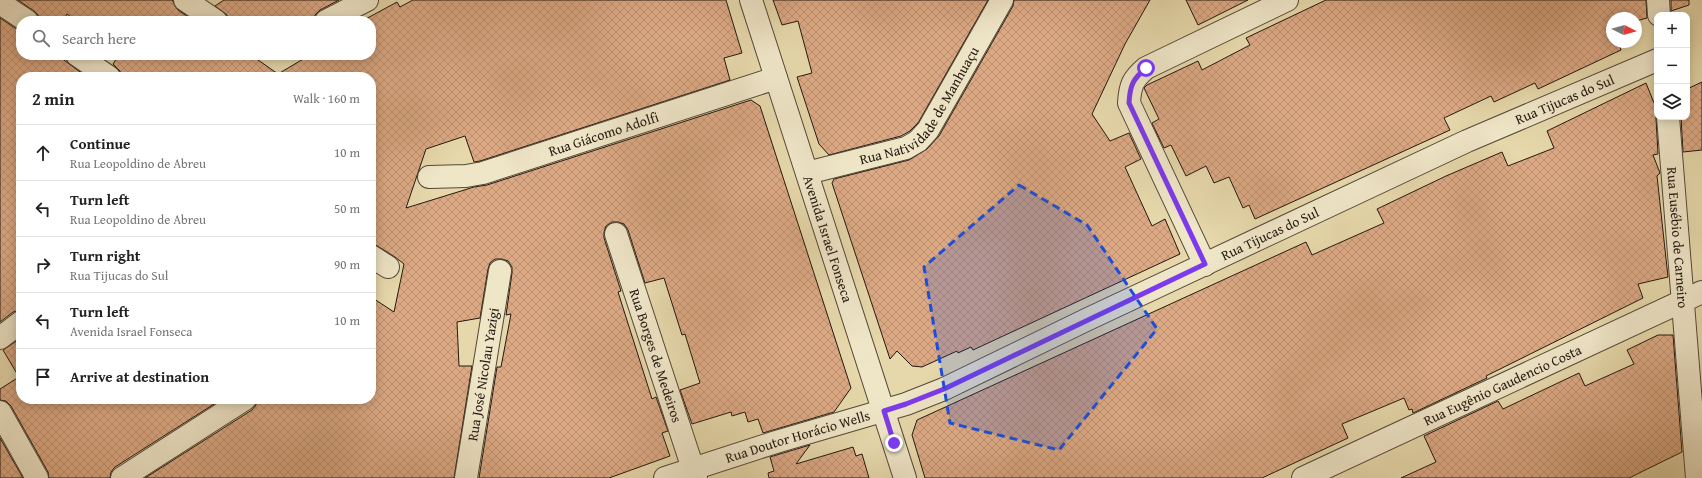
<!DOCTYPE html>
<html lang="en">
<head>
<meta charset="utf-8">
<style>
	:root { --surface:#fff; --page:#f6f6f6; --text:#222; --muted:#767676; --line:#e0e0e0 }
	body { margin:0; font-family:"Gentium Book Plus",serif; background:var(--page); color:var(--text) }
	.controls { position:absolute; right:12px; top:12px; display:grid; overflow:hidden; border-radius:8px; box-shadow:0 2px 10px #0003 }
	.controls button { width:36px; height:36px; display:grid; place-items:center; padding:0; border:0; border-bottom:1px solid var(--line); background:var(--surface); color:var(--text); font:20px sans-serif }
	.compass { position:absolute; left:1606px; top:12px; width:36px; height:36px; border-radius:50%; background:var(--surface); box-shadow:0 2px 10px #0003; rotate:96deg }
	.stop { position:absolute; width:12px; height:12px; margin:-9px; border:3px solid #7c3aed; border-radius:50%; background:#fff }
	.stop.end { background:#7c3aed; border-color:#fff; box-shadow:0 1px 4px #0008 }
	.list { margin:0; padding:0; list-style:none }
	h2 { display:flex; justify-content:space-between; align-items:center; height:52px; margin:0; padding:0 16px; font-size:17px }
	h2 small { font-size:13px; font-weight:400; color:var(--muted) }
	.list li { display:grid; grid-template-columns:26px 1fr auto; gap:12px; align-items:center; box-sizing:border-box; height:56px; padding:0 16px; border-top:1px solid var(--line) }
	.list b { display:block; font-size:15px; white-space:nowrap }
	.list p { margin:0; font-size:13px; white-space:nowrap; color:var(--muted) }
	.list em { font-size:13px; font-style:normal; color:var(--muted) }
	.icon { flex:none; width:22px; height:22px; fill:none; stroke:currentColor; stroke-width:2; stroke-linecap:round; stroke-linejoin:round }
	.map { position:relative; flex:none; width:1702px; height:478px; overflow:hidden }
	.search { position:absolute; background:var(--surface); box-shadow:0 2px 10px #0003; left:16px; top:16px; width:360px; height:44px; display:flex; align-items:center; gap:10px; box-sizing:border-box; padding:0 14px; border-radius:16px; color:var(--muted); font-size:15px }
	.panel { position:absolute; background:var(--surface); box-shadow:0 2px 10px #0003; left:16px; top:72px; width:360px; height:332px; border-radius:16px }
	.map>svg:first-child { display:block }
</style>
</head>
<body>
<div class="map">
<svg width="1702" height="478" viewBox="0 0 1702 478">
	<defs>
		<pattern id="building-cross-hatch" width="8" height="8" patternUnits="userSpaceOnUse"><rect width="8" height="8" fill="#dca984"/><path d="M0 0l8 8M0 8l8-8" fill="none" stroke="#bc9171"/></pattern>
	</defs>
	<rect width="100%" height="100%" fill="#e6d8ab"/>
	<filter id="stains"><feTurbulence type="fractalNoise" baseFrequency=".005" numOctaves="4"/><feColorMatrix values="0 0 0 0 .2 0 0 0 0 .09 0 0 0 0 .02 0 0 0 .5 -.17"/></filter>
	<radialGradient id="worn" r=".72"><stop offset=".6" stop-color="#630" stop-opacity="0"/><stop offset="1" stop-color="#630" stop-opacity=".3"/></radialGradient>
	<path fill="url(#building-cross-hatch)" stroke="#231810" d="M 18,0 L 172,0 L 178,10 L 194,21 L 77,21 L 67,14 L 63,21 L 39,21 L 38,15 L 34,11 Z
		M 224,0 L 339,0 L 320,10 L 315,15 L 314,21 L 228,21 L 227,15 L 215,6 Z
		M 413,0 L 726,0 L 742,53 L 724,58 L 730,80 L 480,161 L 474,162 L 465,136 L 426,149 L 406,208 L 474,187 L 487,185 L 751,100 L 760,106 L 851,388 L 834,412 L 763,433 L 758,419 L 748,422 L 745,412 L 732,416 L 731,412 L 692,424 L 680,390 L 700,383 L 685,334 L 682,335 L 664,278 L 645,283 L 628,230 L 624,224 L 618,222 L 612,222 L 606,226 L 604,232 L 604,238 L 621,291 L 618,292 L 652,399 L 656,397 L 668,431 L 662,433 L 670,456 L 609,478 L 479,478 L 497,367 L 501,367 L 511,314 L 506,315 L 512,273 L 512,267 L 508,261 L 502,259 L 495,259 L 490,263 L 488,269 L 480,318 L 457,322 L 459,366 L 472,366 L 454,478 L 145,478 L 252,410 L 256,405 L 257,399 L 371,399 L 371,297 L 394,312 L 404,264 L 395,257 L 371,242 L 371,77 L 121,77 L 120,71 L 113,64 L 119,55 L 251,55 L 278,74 L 310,55 L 371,55 L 371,21 L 362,21 L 397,2 L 400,7 Z
		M 773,0 L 988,0 L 918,123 L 910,131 L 901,136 L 829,155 L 819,144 L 797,77 L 812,73 L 798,21 L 782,25 Z
		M 1014,0 L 1150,0 L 1125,44 L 1092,114 L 1110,141 L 1129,133 L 1141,159 L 1125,167 L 1152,226 L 1165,219 L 1180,254 L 973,350 L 971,347 L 958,353 L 957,351 L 922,367 L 912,366 L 897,351 L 890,359 L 832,183 L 834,179 L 909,160 L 927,149 L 939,136 L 1013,6 Z
		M 1186,0 L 1248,0 L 1198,25 Z
		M 1326,0 L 1646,0 L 1647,18 L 1636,21 L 1636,18 L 1612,18 L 1612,42 L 1618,42 L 1621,50 L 1538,89 L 1535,83 L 1494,102 L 1491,96 L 1444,118 L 1450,130 L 1255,219 L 1249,205 L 1243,208 L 1229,177 L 1214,183 L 1206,166 L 1186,176 L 1171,145 L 1164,148 L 1152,123 L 1159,119 L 1144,88 L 1147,85 L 1198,61 L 1202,70 L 1250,45 L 1246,38 Z
		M 1671,0 L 1689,0 L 1689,5 L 1671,11 Z
		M 0,18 L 21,32 L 21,55 L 57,55 L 87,77 L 21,77 L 21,310 L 13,312 L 0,322 Z
		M 1702,82 L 1702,150 L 1683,152 L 1681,117 L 1687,117 L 1687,89 Z
		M 1646,83 L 1654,103 L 1657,102 L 1656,118 L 1658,154 L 1653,155 L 1660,173 L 1657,176 L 1668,277 L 1638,284 L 1643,298 L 1486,376 L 1487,378 L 1413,413 L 1412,409 L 1409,410 L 1404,398 L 1342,424 L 1348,438 L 1262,478 L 925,478 L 912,435 L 917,420 L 1306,242 L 1312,255 L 1384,223 L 1377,209 L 1446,176 L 1502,152 L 1508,166 L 1554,148 L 1547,131 Z
		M 1658,335 L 1673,335 L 1682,452 L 1629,478 L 1401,478 L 1436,462 L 1424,436 L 1498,401 L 1503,409 L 1579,373 L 1585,386 L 1634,364 L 1627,350 Z
		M 21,338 L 21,399 L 222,399 L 115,467 L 111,472 L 110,478 L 49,478 L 48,472 L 11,406 L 6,401 L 0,400 L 0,389 L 19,377 L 3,350 Z
		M 0,438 L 23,478 L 0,478 Z
		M 810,445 L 796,464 L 853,447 L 856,456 L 862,454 L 869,478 L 769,478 L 768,473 L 774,471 L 770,457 Z"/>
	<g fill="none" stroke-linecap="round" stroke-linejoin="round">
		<g stroke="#544837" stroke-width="24">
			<g id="minor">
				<path d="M 185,0 L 216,21"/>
				<path d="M 1658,0 L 1659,15"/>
				<path d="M 0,3 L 27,21"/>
				<path d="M 326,21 L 367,0"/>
				<path d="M 77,55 L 109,77"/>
				<path id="s1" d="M 1668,117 L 1697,478"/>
				<path id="s2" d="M 807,173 L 906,148 L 918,141 L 928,130 L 1002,0"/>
				<path id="s3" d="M 429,177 L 466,176 L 483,173 L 776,78"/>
				<path id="s4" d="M 616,234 L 696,478"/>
				<path d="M 371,256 L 388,267"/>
				<path d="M 1205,265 L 1129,103 C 1130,85 1133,79 1146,68 L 1287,0"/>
				<path d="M 0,338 L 21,322"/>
				<path d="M 0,412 L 37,478"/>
				<path d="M 122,478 L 245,399"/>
				<path id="s5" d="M 466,478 L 500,271"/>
				<path id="s6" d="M 665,478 L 776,442 L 906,404 L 944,389 L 1086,320 L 1467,141 L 1657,60"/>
				<path id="s7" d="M 1303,478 L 1702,292"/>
			</g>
		</g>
		<g stroke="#544837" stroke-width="24">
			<g id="tertiary">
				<path id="s8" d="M 751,0 L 905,478"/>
			</g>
		</g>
		<use href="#minor" stroke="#efe6c8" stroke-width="22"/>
		<use href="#tertiary" stroke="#efe6c8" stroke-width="22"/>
	</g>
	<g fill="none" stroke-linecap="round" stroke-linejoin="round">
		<path stroke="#7c3aed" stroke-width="5" d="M 894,443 L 884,411 L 906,404 L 944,389 L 1205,264 L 1129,103 C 1130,85 1133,79 1146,68"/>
	</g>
	<path fill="#1d4ed8" fill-opacity="0.2" stroke="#1d4ed8" stroke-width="3" stroke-dasharray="8 5" stroke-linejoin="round" d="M 1019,185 L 1087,225 L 1157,329 L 1059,450 L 950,423 L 924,267 Z"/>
	<g text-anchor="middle" stroke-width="3" stroke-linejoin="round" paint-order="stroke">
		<g font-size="14" fill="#231810" stroke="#efe6c8">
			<text dy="5" stroke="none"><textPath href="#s6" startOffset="978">Rua Tijucas do Sul</textPath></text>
			<text dy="5" stroke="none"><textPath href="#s2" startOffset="140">Rua Natividade de Manhuaçu</textPath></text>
			<text dy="5" stroke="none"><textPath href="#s3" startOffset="181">Rua Giácomo Adolfi</textPath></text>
			<text dy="5" stroke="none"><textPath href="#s6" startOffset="654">Rua Tijucas do Sul</textPath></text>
			<text dy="5" stroke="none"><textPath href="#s1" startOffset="121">Rua Eusébio de Carneiro</textPath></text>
			<text dy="5" stroke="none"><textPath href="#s8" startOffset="251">Avenida Israel Fonseca</textPath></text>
			<text dy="5" stroke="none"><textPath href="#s4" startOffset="128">Rua Borges de Medeiros</textPath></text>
			<text dy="5" stroke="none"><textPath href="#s5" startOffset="105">Rua José Nicolau Yazigi</textPath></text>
			<text dy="5" stroke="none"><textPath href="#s7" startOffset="220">Rua Eugênio Gaudencio Costa</textPath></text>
			<text dy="5" stroke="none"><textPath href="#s6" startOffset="139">Rua Doutor Horácio Wells</textPath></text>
		</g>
	</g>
	<rect width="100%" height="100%" filter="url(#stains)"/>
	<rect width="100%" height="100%" fill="url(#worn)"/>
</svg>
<div class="controls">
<button>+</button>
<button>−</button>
<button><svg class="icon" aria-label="layers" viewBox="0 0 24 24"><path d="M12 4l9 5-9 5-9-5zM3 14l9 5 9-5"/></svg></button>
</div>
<svg class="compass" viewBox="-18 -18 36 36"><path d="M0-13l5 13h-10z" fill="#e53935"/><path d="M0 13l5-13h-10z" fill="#767676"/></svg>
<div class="stop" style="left:1146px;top:68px"></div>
<div class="stop end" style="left:894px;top:443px"></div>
<div class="search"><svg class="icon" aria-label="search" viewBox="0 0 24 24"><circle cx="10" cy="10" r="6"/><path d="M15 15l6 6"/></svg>Search here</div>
<section class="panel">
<h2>2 min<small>Walk · 160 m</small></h2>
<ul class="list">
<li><svg class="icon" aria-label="ahead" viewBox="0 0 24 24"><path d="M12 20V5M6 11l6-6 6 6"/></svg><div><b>Continue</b><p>Rua Leopoldino de Abreu</p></div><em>10 m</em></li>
<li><svg class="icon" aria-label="left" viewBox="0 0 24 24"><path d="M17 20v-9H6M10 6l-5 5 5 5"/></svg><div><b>Turn left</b><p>Rua Leopoldino de Abreu</p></div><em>50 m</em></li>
<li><svg class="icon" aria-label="right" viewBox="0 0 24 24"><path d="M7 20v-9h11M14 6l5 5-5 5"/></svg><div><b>Turn right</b><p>Rua Tijucas do Sul</p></div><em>90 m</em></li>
<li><svg class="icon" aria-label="left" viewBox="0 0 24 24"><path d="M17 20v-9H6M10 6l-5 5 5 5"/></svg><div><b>Turn left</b><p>Avenida Israel Fonseca</p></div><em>10 m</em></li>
<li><svg class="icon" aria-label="arrive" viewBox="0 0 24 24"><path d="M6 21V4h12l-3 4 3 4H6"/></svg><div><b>Arrive at destination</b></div></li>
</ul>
</section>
</div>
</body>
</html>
